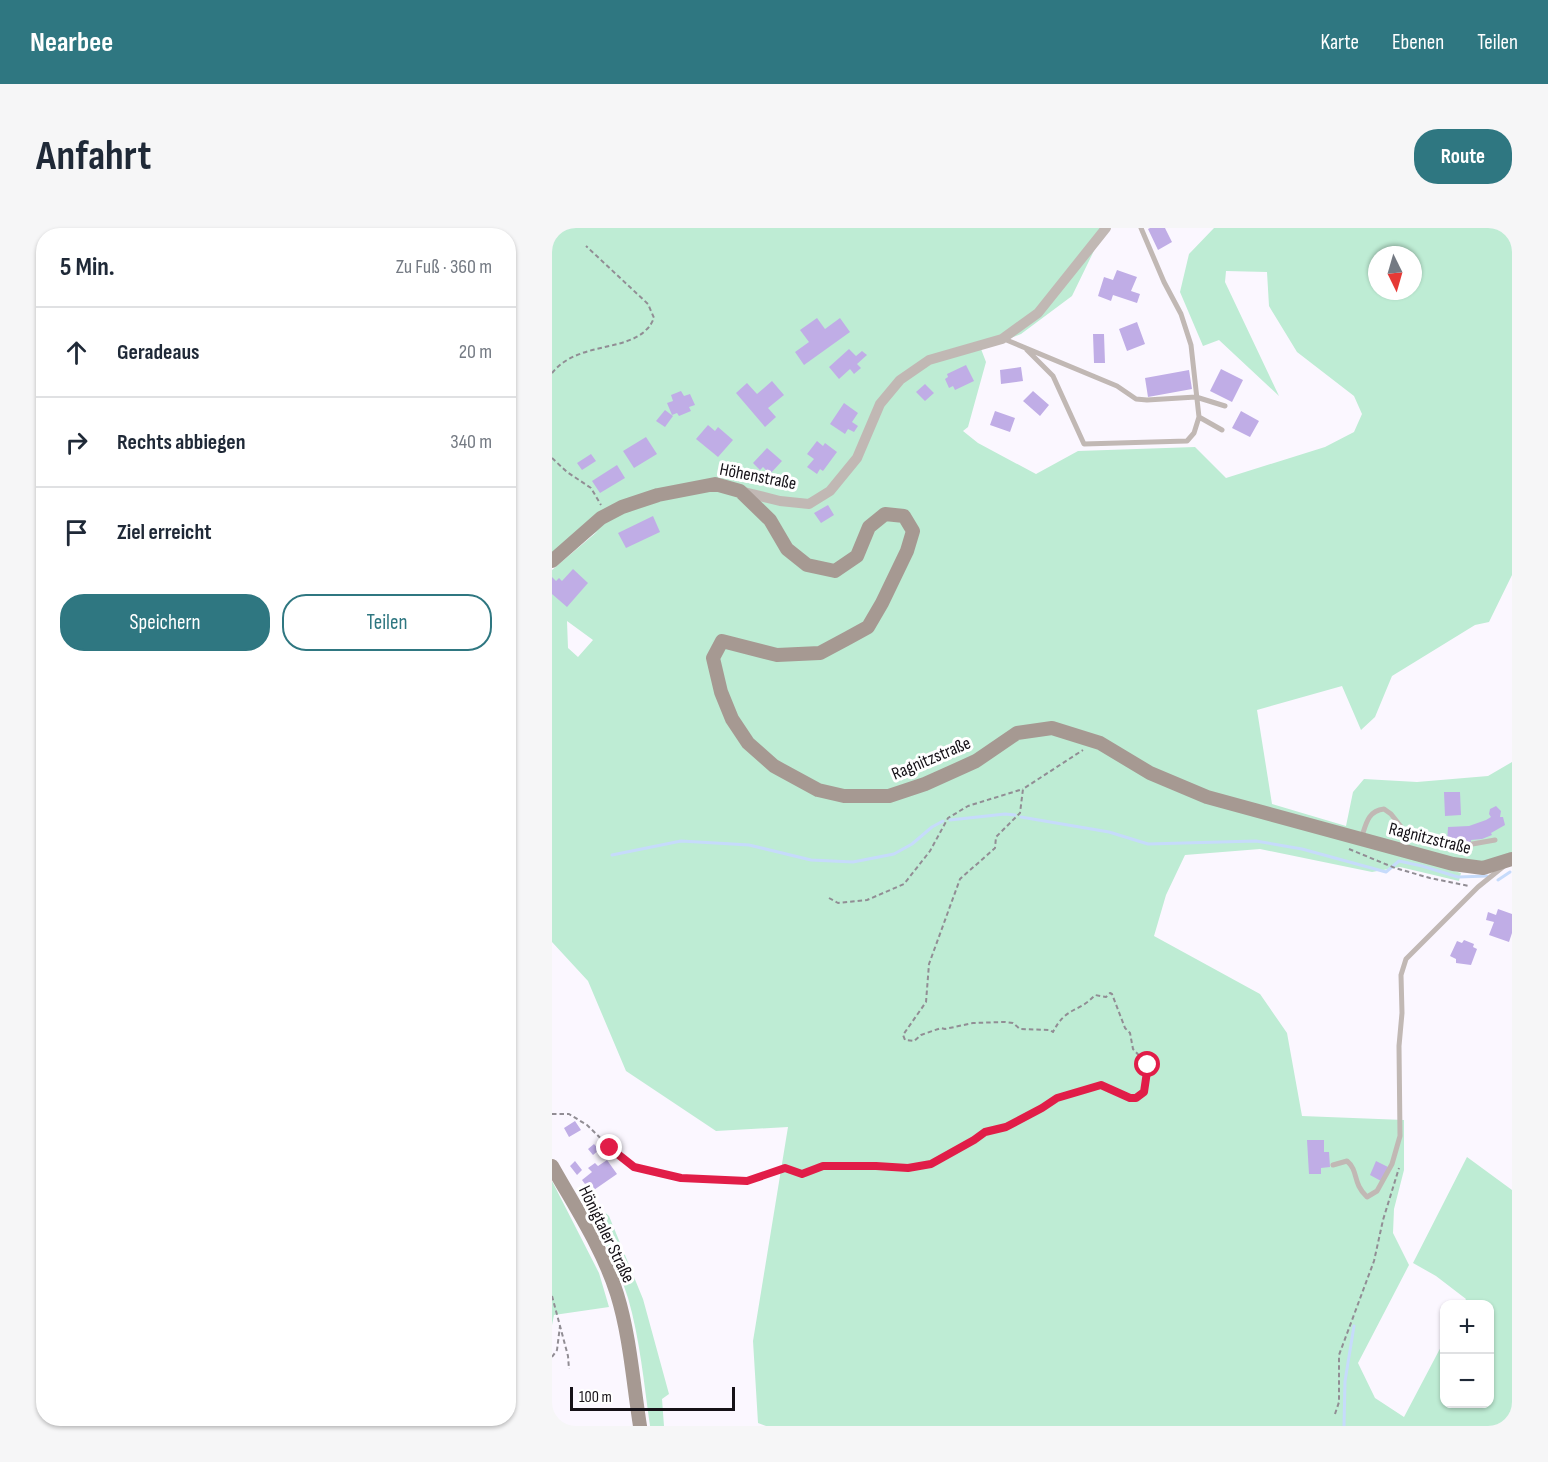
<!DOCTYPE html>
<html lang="de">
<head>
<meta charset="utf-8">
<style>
	:root { --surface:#fff; --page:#f6f6f7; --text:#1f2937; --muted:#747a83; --line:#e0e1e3; --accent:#2f7781 }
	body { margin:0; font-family:"Sofia Sans Condensed",sans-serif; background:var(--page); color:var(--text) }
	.controls { position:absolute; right:18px; bottom:18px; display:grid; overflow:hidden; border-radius:12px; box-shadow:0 2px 4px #0004 }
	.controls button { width:54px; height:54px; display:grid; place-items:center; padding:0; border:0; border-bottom:2px solid var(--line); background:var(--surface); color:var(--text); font:30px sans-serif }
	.compass { position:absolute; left:816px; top:18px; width:54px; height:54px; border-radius:50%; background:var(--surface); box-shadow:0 2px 4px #0004; rotate:175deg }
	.scale { position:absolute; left:18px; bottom:15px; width:165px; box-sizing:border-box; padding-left:6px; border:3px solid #151117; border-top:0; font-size:16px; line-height:21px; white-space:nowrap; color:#151117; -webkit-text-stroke:4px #fff; paint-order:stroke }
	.stop { position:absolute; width:18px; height:18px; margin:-14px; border:4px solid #e11d48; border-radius:50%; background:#fff }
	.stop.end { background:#e11d48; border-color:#fff; box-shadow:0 2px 6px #0008 }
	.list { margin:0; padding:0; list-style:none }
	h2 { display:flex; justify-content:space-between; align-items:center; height:78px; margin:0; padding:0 24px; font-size:26px }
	h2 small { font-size:20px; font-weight:400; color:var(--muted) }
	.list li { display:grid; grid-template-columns:39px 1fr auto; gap:18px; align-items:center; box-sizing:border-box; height:90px; padding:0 24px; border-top:2px solid var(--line) }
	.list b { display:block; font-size:22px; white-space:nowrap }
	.list em { font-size:20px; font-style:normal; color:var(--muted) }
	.actions { display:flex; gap:12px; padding:18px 24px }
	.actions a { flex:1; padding:14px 0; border:2px solid var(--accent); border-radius:24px; text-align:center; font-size:21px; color:var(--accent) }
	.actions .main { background:var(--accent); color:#fff }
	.icon { flex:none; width:33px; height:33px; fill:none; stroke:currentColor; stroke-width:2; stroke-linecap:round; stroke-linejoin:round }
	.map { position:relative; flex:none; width:960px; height:1198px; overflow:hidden; border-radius:24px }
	header { display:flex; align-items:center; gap:36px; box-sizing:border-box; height:84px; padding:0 30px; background:var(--accent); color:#fff }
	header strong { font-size:28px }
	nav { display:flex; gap:33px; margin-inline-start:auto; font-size:21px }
	.intro { display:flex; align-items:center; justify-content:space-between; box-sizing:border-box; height:144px; padding:0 36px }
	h1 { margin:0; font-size:42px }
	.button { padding:15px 27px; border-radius:24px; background:var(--accent); color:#fff; font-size:21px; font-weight:700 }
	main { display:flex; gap:36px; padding:0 36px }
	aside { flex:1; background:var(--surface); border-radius:24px; box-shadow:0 2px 4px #0004 }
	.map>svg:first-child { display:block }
</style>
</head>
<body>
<header>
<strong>Nearbee</strong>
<nav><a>Karte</a><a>Ebenen</a><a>Teilen</a></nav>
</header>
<div class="intro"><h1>Anfahrt</h1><a class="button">Route</a></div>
<main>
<aside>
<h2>5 Min.<small>Zu Fuß · 360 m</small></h2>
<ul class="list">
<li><svg class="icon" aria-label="ahead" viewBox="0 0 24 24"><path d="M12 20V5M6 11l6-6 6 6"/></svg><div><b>Geradeaus</b></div><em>20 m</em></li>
<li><svg class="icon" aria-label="right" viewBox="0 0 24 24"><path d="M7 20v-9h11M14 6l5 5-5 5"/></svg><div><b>Rechts abbiegen</b></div><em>340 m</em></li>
<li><svg class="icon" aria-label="arrive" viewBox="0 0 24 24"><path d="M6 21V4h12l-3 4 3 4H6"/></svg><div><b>Ziel erreicht</b></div></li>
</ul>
<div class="actions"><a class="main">Speichern</a><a>Teilen</a></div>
</aside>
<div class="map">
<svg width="960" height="1198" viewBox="0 0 960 1198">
	<rect width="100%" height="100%" fill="#fbf7ff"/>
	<path fill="#beecd4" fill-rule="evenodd" d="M 0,0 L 553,0 L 520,68 L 469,106 L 429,121 L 434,134 L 416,199 L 411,203 L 426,215 L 484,246 L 526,223 L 643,219 L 674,250 L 773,219 L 802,204 L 810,186 L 802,168 L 745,124 L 717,78 L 715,44 L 674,43 L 673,54 L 727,168 L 667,112 L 651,118 L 628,64 L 637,26 L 662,0 L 960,0 L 960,347 L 937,394 L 923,397 L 840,448 L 823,489 L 809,502 L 790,458 L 705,482 L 720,576 L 794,598 L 801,564 L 812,551 L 865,554 L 936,548 L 960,534 L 960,632 L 931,640 L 835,623 L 909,645 L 907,653 L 848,639 L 820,644 L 708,621 L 633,627 L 614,667 L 602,708 L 708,766 L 735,805 L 750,888 L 852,892 L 852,942 L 842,981 L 841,1005 L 857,1037 L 806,1135 L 823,1170 L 852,1189 L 892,1113 L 892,1176 L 938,1176 L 938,1076 L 911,1076 L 914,1071 L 884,1048 L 861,1035 L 915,929 L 960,962 L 960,1198 L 214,1198 L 206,1195 L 201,1113 L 236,899 L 164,903 L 74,843 L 36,753 L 0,714 L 0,342 L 46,303 L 0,333 ZM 825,27 L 861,27 L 861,63 L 825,63 ZM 15,393 L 41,412 L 26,429 L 16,420 Z
		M 0,953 L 47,1045 L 57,1079 L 2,1087 L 0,1097 Z
		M 40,973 L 57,988 L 91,1071 L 117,1166 L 110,1171 L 112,1198 L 98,1198 C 92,1156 88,1111 76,1070 C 66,1038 49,1007 33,977 Z"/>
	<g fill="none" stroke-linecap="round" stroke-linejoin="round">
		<path stroke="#c6dbfb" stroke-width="3" d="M 469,589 L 557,604 L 596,616 L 704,613 L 750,621 L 834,644 L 847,633 L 870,638 L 906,649 L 935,648
			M 398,592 L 453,586 L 463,587
			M 60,627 L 129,613 L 197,617 L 259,632 L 301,634 L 342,626 L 360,616 L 380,599 L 391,593
			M 946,652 L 958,644
			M 792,1198 L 793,1153 L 802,1098"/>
	</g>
	<path fill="#c0ade6" d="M 598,0 L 613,0 L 620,14 L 606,22 L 596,1 Z
		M 565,42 L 585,49 L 579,63 L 588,66 L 585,75 L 561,67 L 559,73 L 546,68 L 552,49 L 561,52 Z
		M 265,90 L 273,101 L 288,90 L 298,104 L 252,137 L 243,124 L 257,114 L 248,102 Z
		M 585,94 L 593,116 L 575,123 L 567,101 Z
		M 541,106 L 552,106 L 553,135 L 542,135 Z
		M 297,121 L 304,128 L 310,123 L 315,127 L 305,136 L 309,140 L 302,146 L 298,141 L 287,151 L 277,139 Z
		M 414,137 L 422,153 L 403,162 L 401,158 L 397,160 L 393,151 L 396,149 L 395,146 Z
		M 469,139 L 471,153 L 449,156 L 448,142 Z
		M 669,141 L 691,152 L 680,174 L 658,163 Z
		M 637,142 L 640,161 L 596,169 L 593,150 Z
		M 220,153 L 232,167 L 216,180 L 224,189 L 213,199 L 184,165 L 195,155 L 205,166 Z
		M 373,156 L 382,165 L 373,173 L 364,164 Z
		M 129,163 L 132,168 L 138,166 L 143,177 L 137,179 L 139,183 L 127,188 L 125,185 L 120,187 L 115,175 L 121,173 L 119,167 Z
		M 481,163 L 497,177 L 488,188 L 471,173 Z
		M 292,175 L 306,185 L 300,194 L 306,198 L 302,204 L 296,201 L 293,206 L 278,196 Z
		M 113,182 L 121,188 L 113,199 L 104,193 Z
		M 443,183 L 463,190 L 458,204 L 438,197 Z
		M 689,183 L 707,193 L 698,209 L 680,200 Z
		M 156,197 L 163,203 L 166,199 L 181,212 L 166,229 L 144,211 Z
		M 94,209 L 105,226 L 82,240 L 71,223 Z
		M 265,213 L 271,218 L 273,215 L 285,224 L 271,243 L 268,241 L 265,246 L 255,239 L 262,231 L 255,226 Z
		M 215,220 L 230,233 L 218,246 L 211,239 L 208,242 L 201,235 Z
		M 39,226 L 44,233 L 30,242 L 25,235 Z
		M 65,237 L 73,250 L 48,265 L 40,253 Z
		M 276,277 L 282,287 L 269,295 L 262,285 Z
		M 101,288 L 108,304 L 74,320 L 66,305 Z
		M 21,341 L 36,355 L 15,379 L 0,366 L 0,349 L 4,353 L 7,350 L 10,353 Z
		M 892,564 L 908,564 L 909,587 L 893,588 Z
		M 944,578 L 949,583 L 948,589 L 951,589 L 953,597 L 939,605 L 940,607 L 930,611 L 919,612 L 919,614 L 895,614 L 896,599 L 917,598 L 934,592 L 939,589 L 937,586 L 938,581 Z
		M 946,681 L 960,686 L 960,705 L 957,714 L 937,707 L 942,694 L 934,692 L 936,684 L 944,687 Z
		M 912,712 L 922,716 L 921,719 L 925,721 L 919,737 L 904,735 L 904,731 L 898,728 L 905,713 L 910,715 Z
		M 590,830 L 595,837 L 585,842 L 583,836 Z
		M 23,893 L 29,902 L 17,909 L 12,900 Z
		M 755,912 L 772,912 L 772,924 L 777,924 L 778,939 L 769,940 L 769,946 L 757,946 Z
		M 42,916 L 47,922 L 41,927 L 36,921 Z
		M 55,932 L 65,946 L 39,964 L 30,952 L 40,944 L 36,940 L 43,935 L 46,938 Z
		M 23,933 L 30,942 L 25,947 L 18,938 Z
		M 824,933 L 836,939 L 829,953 L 818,947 Z"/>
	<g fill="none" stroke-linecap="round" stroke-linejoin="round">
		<path stroke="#918d94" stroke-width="2" stroke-dasharray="4.5 3" stroke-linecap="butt" d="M 0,145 C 25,114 72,124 94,102 C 98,99 100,94 102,90 L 96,76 L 34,18
			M 0,230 L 15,244 L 39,260 L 49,277
			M 797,621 L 843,640 L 878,650 L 917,658
			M 277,670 L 286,675 L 315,672 L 352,656 L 378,623 L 396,590 L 416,578 L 471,561
			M 0,886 L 17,886 L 35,897 L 71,932 L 82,939 L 129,950 L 195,953 L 233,940 L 250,946 L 271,938 L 324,938 L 356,940 L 379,936 L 422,912 L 433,904 L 454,899 L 505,870 L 549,857 L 578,870 L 584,870 L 593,864 L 596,837 L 581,821 L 578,805 L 573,800 L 560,766 L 558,765 L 554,769 L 543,767 C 527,785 514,778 501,804 L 498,802 L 468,801 L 461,795 L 453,794 L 421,795 L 393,801 L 389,800 L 369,807 L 362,813 L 353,812 L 351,807 L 374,774 L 377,736 L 408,651 L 443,620 L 444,609 L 468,585 L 471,561 L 531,522
			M 0,1068 L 16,1128 L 17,1141
			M 0,1129 L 5,1122 L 8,1098
			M 783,1186 L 787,1174 L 787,1127 L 822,1033 L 831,992 L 847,940"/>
		<path stroke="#c1b8b4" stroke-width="5" d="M 452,111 L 565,158 L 584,171 L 595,172 L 644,169 L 673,178
			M 475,122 L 501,148 L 532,216 L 635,213 L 642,205 L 647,189 L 639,117 L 629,86 L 612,54 L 589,0
			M 647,189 L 670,202
			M 809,611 C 814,597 815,583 832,581 L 839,586 L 854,605 L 909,618 L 943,612
			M 781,937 L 795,933 C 807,943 800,955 815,969 L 825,963 L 840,936 L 848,908 L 847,818 L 850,785 L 849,747 L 854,731 L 926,659 L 952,638"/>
		<path stroke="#c1b8b4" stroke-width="10" d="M 188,263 L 228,273 L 257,276 L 278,263 L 305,230 L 328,176 L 348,152 L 377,132 L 450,111 L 486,85 L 554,0"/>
		<path stroke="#a69992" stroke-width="14" d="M 0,333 L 49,290 L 70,279 L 106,267 L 163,256 L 188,263 L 218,292 L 235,321 L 255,337 L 283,343 L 305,328 L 317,299 L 333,286 L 352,288 L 361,303 L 355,323 L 330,375 L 316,399 L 296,410 L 268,425 L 225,427 L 170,413 L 161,430 L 169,464 L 180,491 L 196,515 L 222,538 L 266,562 L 292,568 L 337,568 L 373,556 L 424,533 L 465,505 L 500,500 L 548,515 L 598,545 L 655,569 L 901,636 L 931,640 L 960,631
			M 0,938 C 23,979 51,1021 65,1066 C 78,1108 81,1154 88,1198"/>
	</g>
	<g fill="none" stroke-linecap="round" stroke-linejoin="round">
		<path stroke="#e11d48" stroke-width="8" d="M 58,920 L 82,939 L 129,950 L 195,953 L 233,940 L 250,946 L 271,938 L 324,938 L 356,940 L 379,936 L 422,912 L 433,904 L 454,899 L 490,880 L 505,870 L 549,857 L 578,870 L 584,870 L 592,864 L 596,837"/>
	</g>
	<g text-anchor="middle" stroke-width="6" stroke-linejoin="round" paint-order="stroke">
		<g font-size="18" fill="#151117" stroke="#fff">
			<text transform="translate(206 248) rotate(11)" y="6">Höhenstraße</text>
			<text transform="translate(379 530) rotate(-23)" y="6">Ragnitzstraße</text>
			<text transform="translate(878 610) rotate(14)" y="6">Ragnitzstraße</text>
			<text transform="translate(55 1006) rotate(64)" y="6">Hönigtaler Straße</text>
		</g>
	</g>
</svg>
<div class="controls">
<button>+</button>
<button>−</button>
</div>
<svg class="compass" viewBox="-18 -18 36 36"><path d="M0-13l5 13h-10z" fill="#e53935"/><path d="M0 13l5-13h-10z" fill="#747a83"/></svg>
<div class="scale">100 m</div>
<div class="stop" style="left:596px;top:837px"></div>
<div class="stop end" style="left:58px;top:920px"></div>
</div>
</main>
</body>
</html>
